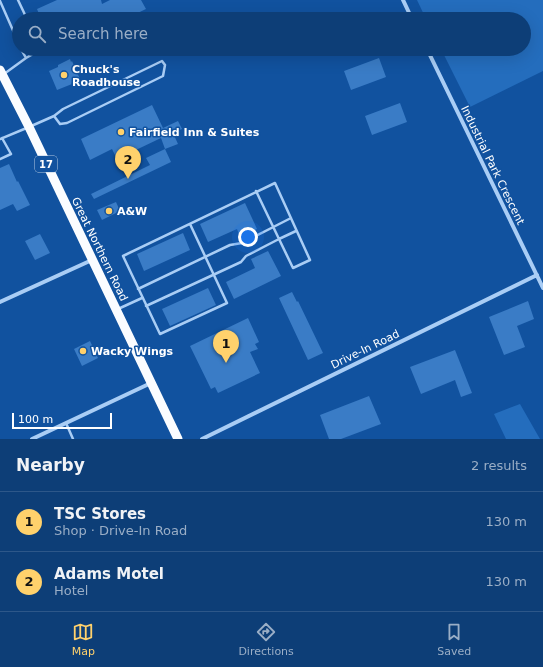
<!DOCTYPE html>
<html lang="en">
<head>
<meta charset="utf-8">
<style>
	:root { --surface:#0d3e77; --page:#1b497f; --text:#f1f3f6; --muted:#9aaec6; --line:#2d5789; --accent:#ffd16c }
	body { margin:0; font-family:"DejaVu Sans",sans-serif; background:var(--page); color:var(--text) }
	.scale { position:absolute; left:12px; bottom:10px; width:100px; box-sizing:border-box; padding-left:4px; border:2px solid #fff; border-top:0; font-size:11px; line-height:14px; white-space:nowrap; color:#fff; -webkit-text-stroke:3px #11529f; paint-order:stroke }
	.you { position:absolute; left:248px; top:237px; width:14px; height:14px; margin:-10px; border:3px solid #fff; border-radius:50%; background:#1a73e8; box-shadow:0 0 0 6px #1a73e833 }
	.badge { display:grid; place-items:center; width:26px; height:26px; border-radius:50%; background:var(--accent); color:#111; font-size:13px; font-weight:700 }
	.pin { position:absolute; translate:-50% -33px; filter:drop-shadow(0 1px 2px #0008) }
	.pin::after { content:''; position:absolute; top:21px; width:14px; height:12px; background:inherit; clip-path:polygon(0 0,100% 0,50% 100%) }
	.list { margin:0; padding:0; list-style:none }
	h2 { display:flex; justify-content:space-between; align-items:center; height:52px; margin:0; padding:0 16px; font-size:17px }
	h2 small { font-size:13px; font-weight:400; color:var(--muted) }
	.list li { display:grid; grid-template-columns:26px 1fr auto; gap:12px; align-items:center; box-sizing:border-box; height:60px; padding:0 16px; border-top:1px solid var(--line) }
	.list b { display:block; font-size:15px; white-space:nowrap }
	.list p { margin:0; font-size:13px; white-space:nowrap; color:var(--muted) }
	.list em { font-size:13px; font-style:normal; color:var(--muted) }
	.icon { flex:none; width:22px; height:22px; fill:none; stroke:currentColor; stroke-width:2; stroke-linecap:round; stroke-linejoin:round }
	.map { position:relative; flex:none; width:543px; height:439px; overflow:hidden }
	.search { position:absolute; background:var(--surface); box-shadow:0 4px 16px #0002; left:12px; right:12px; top:12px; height:44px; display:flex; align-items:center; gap:10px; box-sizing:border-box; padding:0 14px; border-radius:22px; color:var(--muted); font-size:15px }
	.sheet { height:172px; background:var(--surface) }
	nav { display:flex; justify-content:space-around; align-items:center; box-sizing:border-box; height:56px; border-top:1px solid var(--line); background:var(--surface); font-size:11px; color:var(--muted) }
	nav a { display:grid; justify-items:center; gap:2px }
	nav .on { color:var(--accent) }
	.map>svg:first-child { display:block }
</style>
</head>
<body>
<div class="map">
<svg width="543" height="439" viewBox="0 0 543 439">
	<rect width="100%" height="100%" fill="#11529f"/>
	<path fill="#246dbd" d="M 417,0 L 543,0 L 543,71 L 470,107 L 441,49 L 524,49 L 524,19 L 426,19 Z
		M 520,404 L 540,439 L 506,439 L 494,414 Z"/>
	<path fill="#3a7cc6" d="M 57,0 L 101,0 L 102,4 L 110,0 L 141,0 L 146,9 L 125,19 L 41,19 L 37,9 Z
		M 379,58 L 386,77 L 351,90 L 344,71 Z
		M 70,59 L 71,62 L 72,61 L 80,79 L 71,83 L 72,84 L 57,90 L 49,71 L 58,67 L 58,65 Z
		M 400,103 L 407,122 L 372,135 L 365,116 Z
		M 152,105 L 163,128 L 178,121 L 182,129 L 173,133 L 178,144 L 165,149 L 161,138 L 117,159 L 112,149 L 90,160 L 81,139 Z
		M 165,149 L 171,162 L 94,199 L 91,194 L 150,165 L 146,158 Z
		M 9,164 L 17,182 L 18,181 L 30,205 L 17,211 L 13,204 L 0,210 L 0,168 Z
		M 116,202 L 120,211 L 102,220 L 97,210 Z
		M 245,203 L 257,229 L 240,237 L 237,229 L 208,242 L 200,224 Z
		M 183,233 L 190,250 L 144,271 L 137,254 Z
		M 40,234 L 50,253 L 35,260 L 25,241 Z
		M 268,251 L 281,276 L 234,299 L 226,282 L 255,268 L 251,259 Z
		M 208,288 L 216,305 L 170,326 L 162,309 Z
		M 292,292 L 297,302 L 298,301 L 323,353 L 308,360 L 279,298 Z
		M 528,301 L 534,319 L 517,326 L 525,347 L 504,355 L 489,317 Z
		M 248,318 L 259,342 L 255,344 L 258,349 L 250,352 L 260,373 L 218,393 L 215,387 L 211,389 L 190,346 Z
		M 90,341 L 98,358 L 82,366 L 74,349 Z
		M 455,350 L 472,393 L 461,397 L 455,380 L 421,394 L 410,367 Z
		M 369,396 L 381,424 L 341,439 L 329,439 L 320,415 Z"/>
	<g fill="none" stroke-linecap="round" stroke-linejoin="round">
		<path stroke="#a9cdf5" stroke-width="2.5" d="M 18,0 L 27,19
			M 0,1 L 19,44
			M 26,58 L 42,49
			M 4,74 L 26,58 L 21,49
			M 0,139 L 29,127 L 54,116 L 60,124 L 67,123 L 163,76 L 165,65 L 162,61 L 63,109 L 54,116
			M 0,159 L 11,154 L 2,138
			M 190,224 L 227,303 L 160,334 L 123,256 L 275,183 L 310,260 L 293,268 L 279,239 L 296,231
			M 138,289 L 230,245 L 242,243 L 291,218
			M 146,306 L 241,262 L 246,256 L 279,239 L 256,191
			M 118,309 L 142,298
			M 66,423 L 73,439"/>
		<path stroke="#a9cdf5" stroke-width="4" d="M 403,0 L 412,19
			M 427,49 L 543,288
			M 0,302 L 92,260
			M 32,439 L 151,383
			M 202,439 L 537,275"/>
		<path stroke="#fafcff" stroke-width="9" d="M 0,70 L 29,127 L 178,439"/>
	</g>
	<g fill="#ffd16c" stroke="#11529f" stroke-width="1.5">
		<circle cx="64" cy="75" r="4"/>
		<circle cx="121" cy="132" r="4"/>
		<circle cx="109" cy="211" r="4"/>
		<circle cx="83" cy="351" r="4"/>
	</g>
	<g text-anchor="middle" stroke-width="3" stroke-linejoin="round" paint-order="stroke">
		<rect fill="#11529f" stroke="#b8cbe2" stroke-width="1" x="35" y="156" width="22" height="16" rx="3"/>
		<g font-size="10" font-weight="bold" fill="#fff">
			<text x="46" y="168">17</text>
		</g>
		<g font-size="11" font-weight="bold" fill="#fff" stroke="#11529f" text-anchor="start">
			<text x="72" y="73">Chuck's<tspan x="72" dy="13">Roadhouse</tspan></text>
			<text x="129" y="136">Fairfield Inn &amp; Suites</text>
			<text x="117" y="215">A&amp;W</text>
			<text x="91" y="355">Wacky Wings</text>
		</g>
		<g font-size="11" fill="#fff" stroke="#11529f">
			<text transform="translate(493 165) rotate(64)" y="4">Industrial Park Crescent</text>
			<text transform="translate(100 249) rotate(64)" y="4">Great Northern Road</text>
			<text transform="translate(365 349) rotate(-26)" y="4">Drive-In Road</text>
		</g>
	</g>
</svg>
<div class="scale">100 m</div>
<div class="you"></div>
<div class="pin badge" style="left:226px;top:363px">1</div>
<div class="pin badge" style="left:128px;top:179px">2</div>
<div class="search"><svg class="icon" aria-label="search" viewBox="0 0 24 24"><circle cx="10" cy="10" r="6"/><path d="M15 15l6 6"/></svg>Search here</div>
</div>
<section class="sheet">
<h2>Nearby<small>2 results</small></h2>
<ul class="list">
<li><span class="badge">1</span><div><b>TSC Stores</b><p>Shop · Drive-In Road</p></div><em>130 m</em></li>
<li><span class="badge">2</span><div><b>Adams Motel</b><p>Hotel</p></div><em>130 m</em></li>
</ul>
</section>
<nav>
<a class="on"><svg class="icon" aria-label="map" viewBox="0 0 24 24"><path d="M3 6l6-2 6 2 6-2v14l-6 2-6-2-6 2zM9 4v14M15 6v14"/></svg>Map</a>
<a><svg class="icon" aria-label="directions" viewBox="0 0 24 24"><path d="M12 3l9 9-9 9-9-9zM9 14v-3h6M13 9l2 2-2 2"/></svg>Directions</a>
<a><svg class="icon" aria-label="saved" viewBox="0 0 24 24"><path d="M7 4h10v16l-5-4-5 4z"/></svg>Saved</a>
</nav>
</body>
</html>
